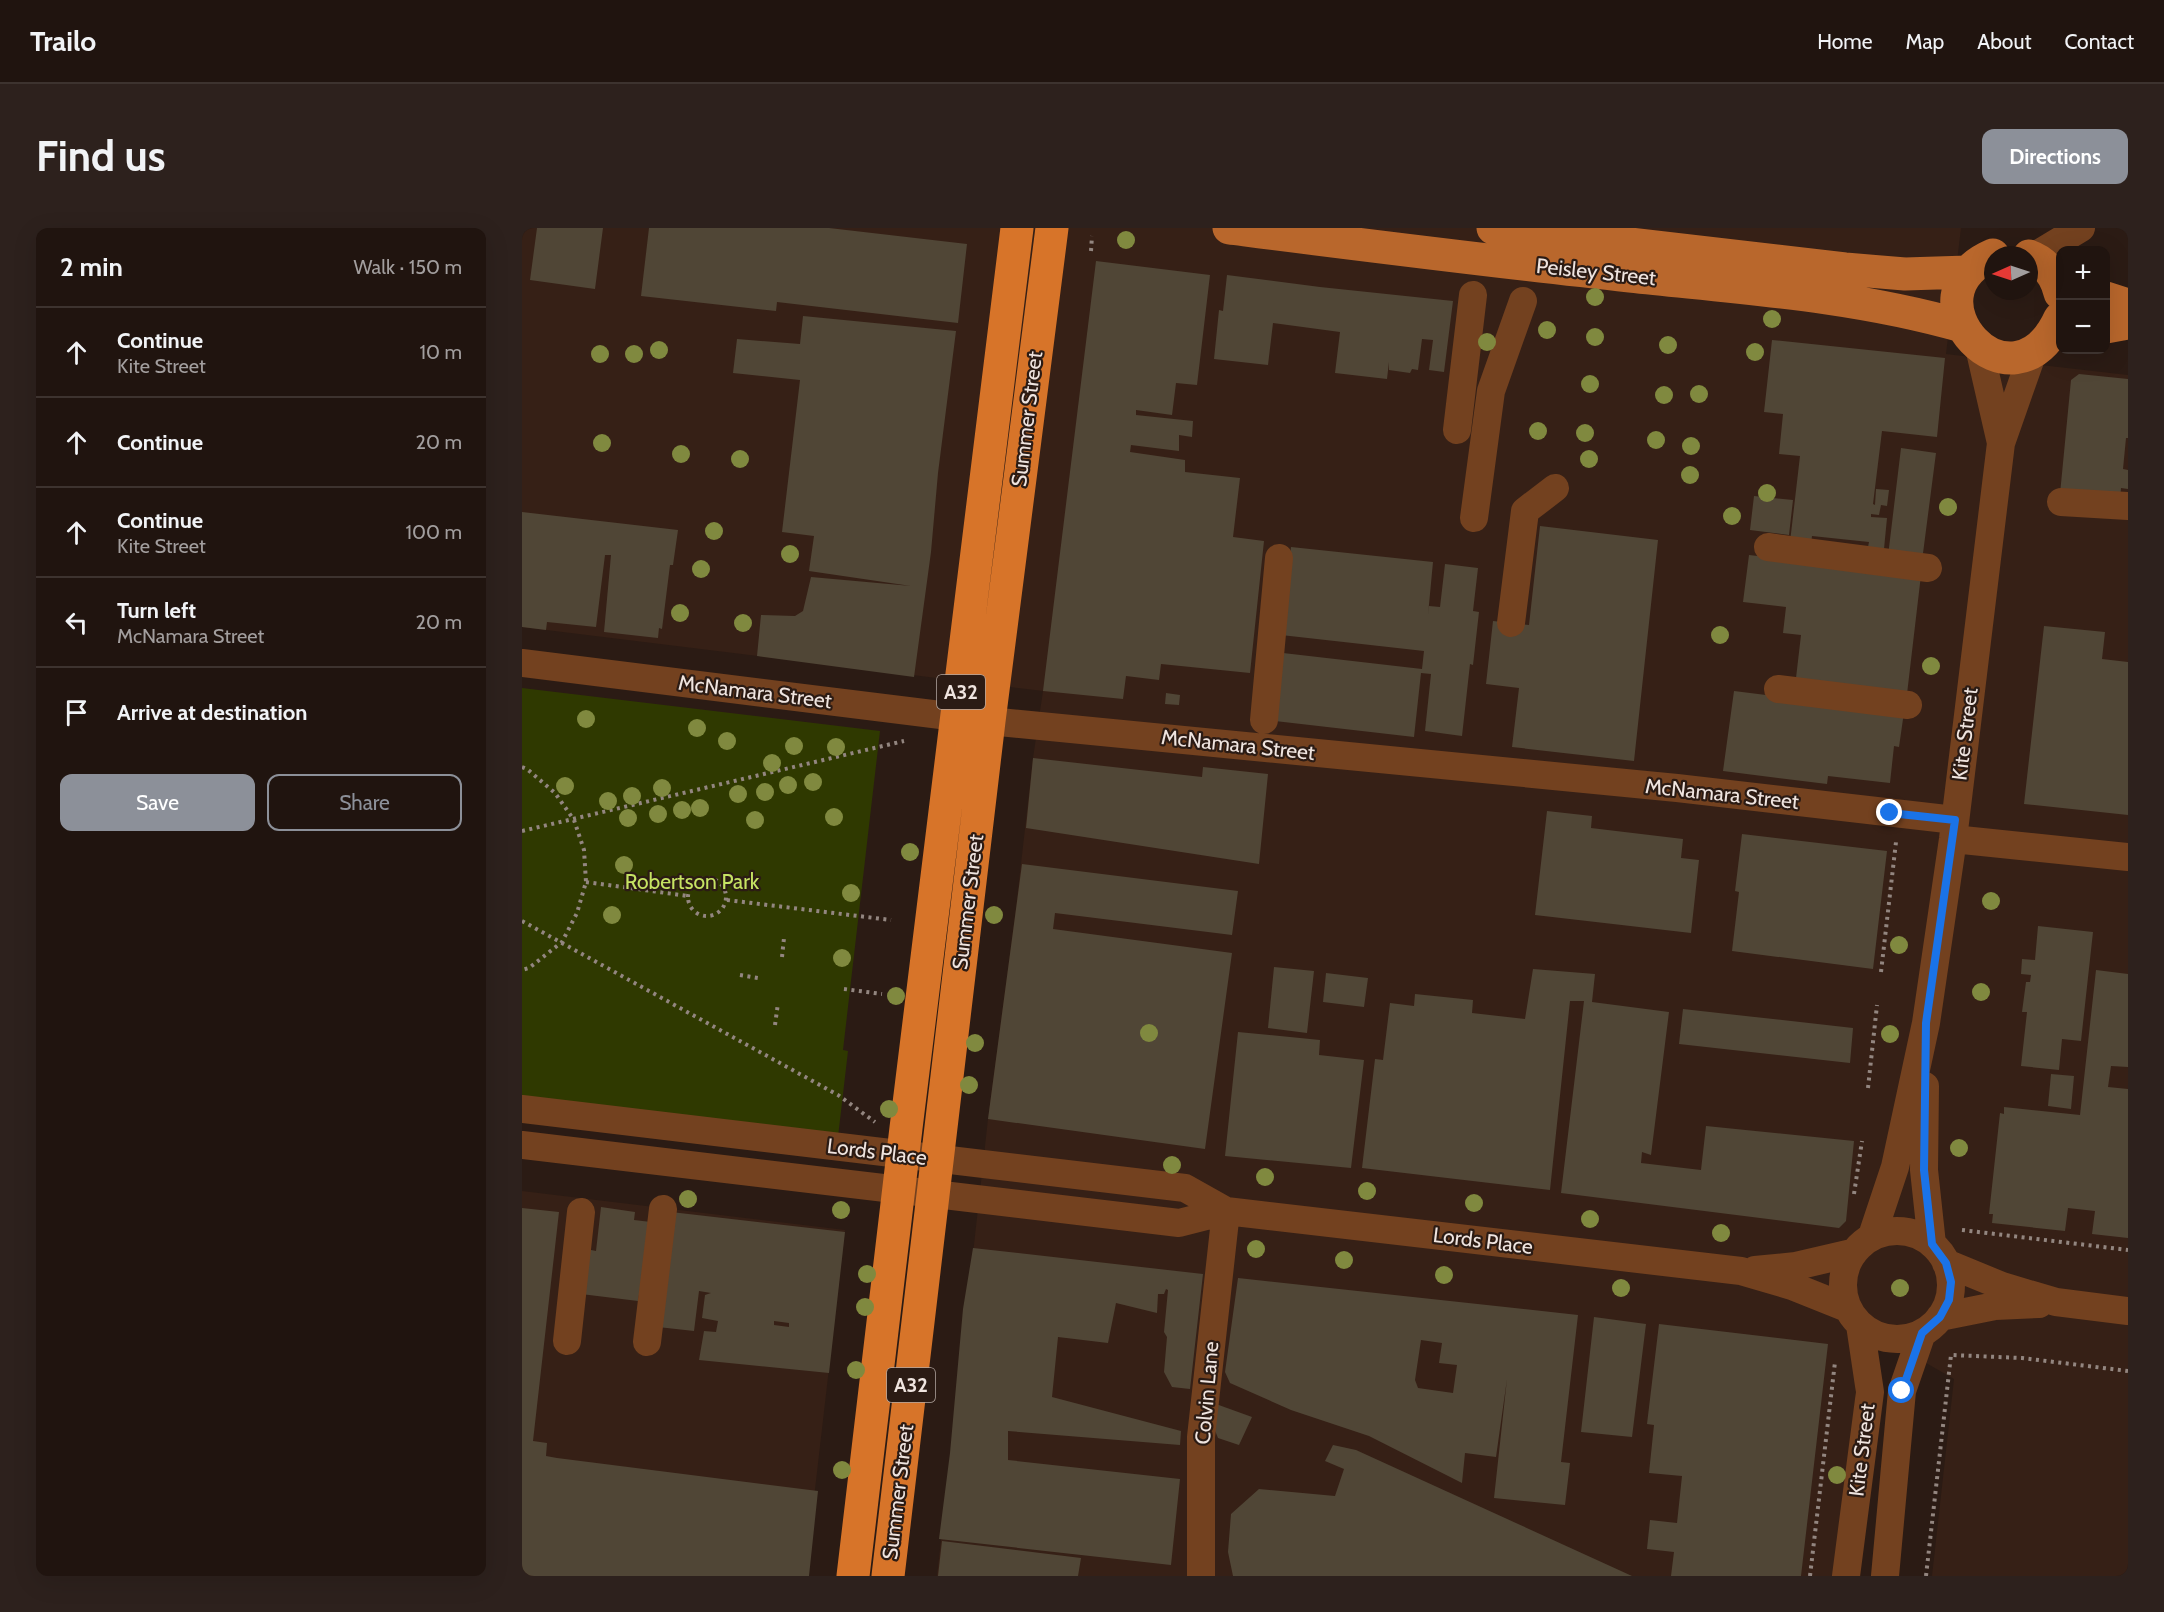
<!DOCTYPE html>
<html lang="en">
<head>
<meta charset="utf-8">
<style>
	:root { --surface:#20140f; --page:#2d211d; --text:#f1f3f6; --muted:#a29e9e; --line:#3d332f; --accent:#8c9099 }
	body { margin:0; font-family:Cabin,sans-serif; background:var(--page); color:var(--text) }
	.controls { position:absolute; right:18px; top:18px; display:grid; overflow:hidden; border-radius:12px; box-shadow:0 6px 24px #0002 }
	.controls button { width:54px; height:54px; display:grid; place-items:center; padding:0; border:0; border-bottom:2px solid var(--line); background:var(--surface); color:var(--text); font:30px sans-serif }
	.compass { position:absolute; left:1462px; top:18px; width:54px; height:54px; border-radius:50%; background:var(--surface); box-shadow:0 6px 24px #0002; rotate:267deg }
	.stop { position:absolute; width:18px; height:18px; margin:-14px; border:4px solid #1a73e8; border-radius:50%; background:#fff }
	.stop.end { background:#1a73e8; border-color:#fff; box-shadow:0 2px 6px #0008 }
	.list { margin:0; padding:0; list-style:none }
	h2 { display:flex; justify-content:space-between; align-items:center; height:78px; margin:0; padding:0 24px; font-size:26px }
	h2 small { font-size:20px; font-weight:400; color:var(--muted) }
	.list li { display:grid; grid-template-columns:39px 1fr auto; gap:18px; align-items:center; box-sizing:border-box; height:90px; padding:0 24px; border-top:2px solid var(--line) }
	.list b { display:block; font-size:22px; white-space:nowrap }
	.list p { margin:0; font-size:20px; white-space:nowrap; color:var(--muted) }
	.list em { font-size:20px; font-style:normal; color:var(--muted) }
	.actions { display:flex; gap:12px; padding:18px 24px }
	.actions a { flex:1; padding:14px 0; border:2px solid var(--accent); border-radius:12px; text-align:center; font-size:21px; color:var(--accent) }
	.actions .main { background:var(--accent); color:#fff }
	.icon { flex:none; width:33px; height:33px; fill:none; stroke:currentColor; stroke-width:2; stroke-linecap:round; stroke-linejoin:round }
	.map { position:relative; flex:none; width:1606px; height:1348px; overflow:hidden; border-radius:12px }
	header { display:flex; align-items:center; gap:36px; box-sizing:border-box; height:84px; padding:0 30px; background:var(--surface); border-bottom:2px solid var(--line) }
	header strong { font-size:28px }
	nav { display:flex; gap:33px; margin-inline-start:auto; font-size:21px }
	.intro { display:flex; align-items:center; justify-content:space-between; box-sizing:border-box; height:144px; padding:0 36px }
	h1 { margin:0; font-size:42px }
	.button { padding:15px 27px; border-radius:12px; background:var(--accent); color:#fff; font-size:21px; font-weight:700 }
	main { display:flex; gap:36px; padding:0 36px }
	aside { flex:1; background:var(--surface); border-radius:12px; box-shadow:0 6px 24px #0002 }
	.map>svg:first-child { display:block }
</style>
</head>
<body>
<header>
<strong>Trailo</strong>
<nav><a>Home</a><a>Map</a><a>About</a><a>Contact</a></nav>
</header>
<div class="intro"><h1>Find us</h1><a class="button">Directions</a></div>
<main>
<aside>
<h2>2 min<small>Walk · 150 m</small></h2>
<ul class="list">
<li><svg class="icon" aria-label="ahead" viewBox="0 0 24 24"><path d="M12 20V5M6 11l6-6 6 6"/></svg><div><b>Continue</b><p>Kite Street</p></div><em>10 m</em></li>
<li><svg class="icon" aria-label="ahead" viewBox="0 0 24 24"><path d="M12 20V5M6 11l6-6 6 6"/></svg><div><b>Continue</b></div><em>20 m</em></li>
<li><svg class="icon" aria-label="ahead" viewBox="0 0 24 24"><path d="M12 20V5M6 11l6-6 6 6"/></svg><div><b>Continue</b><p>Kite Street</p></div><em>100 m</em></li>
<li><svg class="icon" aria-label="left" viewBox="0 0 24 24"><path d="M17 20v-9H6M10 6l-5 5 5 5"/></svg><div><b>Turn left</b><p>McNamara Street</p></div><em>20 m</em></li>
<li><svg class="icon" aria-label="arrive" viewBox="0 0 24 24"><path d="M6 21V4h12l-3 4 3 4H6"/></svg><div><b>Arrive at destination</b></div></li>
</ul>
<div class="actions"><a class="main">Save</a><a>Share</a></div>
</aside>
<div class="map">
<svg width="1606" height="1348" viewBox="0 0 1606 1348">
	<rect width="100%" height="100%" fill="#2b1b14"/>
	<path fill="#362016" d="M 0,0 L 1439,0 L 1424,126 L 1606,147 L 1606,1348 L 1410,1348 L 1432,1151 L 1338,1097 L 1321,1348 L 415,1348 L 466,891 L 494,680 L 511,530 L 521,463 L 0,399 Z
		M 0,963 L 323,1002 L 283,1348 L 0,1348 Z"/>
	<path fill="#2f3900" d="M 0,460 L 358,503 L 321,822 L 326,823 L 316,909 L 0,871 Z"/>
	<path fill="#504636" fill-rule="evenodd" d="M 15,0 L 81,0 L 73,61 L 8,52 Z
		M 127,0 L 307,0 L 445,16 L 436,95 L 255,74 L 254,83 L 119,68 Z
		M 574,33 L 688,47 L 675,157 L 654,155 L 650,187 L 614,182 L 614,187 L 671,193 L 670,209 L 657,207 L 657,223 L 609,217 L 608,224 L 663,232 L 663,244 L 718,250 L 711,309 L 742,313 L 728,445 L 639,436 L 637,452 L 604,448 L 601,471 L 521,463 Z
		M 705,47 L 798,59 L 931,73 L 922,144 L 907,142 L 911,112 L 900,111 L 896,142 L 890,141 L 888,145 L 867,142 L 867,134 L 865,151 L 813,145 L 818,104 L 751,95 L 746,137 L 692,131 L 697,82 L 701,83 Z
		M 281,88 L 434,103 L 416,245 L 409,324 L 392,449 L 235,428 L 239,387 L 273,388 L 281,383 L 289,349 L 389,358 L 287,343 L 292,308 L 260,304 L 278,152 L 211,145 L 215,111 L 278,116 Z
		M 1250,112 L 1423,130 L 1415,209 L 1360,203 L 1351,276 L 1353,277 L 1354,261 L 1367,262 L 1365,278 L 1359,277 L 1357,287 L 1349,286 L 1349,289 L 1365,290 L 1362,321 L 1346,319 L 1347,314 L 1290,308 L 1289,316 L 1268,314 L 1278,228 L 1257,226 L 1261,186 L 1242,184 Z
		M 1557,146 L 1606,151 L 1606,210 L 1604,210 L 1601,241 L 1606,242 L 1606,261 L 1599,260 L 1598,272 L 1538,266 L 1549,152 Z
		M 1379,220 L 1414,225 L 1400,333 L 1366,328 Z
		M 1232,268 L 1271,272 L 1267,307 L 1228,302 Z
		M 0,284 L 156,302 L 151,337 L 148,337 L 140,401 L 137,400 L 136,410 L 82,404 L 89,327 L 83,327 L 74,399 L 25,394 L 24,402 L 0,399 Z
		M 1018,298 L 1136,312 L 1112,533 L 990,519 L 997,460 L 964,456 L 971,393 L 1007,397 Z
		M 769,319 L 911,334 L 906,387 L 907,378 L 918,379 L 923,336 L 956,340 L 951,383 L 957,384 L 951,437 L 948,436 L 940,508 L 903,503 L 909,446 L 899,445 L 892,509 L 753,493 L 761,425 L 900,441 L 902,423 L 759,407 Z
		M 1227,327 L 1399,347 L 1385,466 L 1274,450 L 1279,407 L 1261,405 L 1264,379 L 1221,374 Z
		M 1522,398 L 1583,404 L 1580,431 L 1606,434 L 1606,587 L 1502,576 Z
		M 1212,463 L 1382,484 L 1377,519 L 1372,518 L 1368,555 L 1306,548 L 1305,556 L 1201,543 Z
		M 644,465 L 658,467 L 657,477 L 643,476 Z
		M 511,530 L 680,549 L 681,539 L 746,546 L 737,636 L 504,600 Z
		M 1025,583 L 1070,588 L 1069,600 L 1161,611 L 1159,630 L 1177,632 L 1169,705 L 1013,687 Z
		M 1220,606 L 1365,623 L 1351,741 L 1210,723 L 1217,664 L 1213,663 Z
		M 500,636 L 716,663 L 710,707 L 533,685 L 531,701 L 710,725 L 683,921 L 466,891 Z
		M 1516,698 L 1571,704 L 1559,813 L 1540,811 L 1537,842 L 1499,838 L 1505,784 L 1500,784 L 1504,754 L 1508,754 L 1509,747 L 1499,746 L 1500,731 L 1513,732 Z
		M 752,739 L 792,743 L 785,805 L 746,800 Z
		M 1011,741 L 1073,746 L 1070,774 L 1147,784 L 1129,927 L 1120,924 L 1119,935 L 1179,942 L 1184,898 L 1332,913 L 1324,993 L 1317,1000 L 1039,965 L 1062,773 L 1048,773 L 1028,962 L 840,940 L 853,831 L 861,832 L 868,775 L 892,778 L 893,766 L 951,772 L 950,785 L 1003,791 Z
		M 1574,742 L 1606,746 L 1606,839 L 1589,838 L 1586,859 L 1606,861 L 1606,1010 L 1570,1006 L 1573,983 L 1546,980 L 1543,1003 L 1470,995 L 1471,986 L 1467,986 L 1478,885 L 1482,886 L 1482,879 L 1558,887 Z
		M 804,745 L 846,750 L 842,779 L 801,774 Z
		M 1161,781 L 1331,800 L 1328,835 L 1157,816 Z
		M 716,804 L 798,812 L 797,827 L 842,832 L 829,940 L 703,928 Z
		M 1529,846 L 1552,848 L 1549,881 L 1526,878 Z
		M 79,979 L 113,984 L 112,992 L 129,994 L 116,1073 L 59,1066 L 64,1021 L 74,1023 Z
		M 0,980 L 37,984 L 11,1213 L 25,1215 L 24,1228 L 35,1230 L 296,1263 L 287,1348 L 0,1348 Z
		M 149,984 L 323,1004 L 307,1145 L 177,1132 L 182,1103 L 194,1104 L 196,1093 L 180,1090 L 183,1067 L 189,1065 L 177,1063 L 172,1103 L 136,1099 ZM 252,1093 L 267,1095 L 267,1099 L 252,1097 Z
		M 451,1020 L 681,1046 L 668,1161 L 650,1159 L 642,1144 L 645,1109 L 642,1104 L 646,1062 L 644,1061 L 642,1066 L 636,1066 L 635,1085 L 594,1075 L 586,1115 L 536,1109 L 530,1169 L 659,1203 L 658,1217 L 486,1203 L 486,1232 L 658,1251 L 649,1337 L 417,1311 L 428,1225 L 441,1081 Z
		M 716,1050 L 1056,1087 L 1039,1234 L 1048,1235 L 1043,1277 L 972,1270 L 985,1151 L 974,1229 L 943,1225 L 940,1255 L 847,1208 L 769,1182 L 708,1155 L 703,1144 ZM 899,1112 L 920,1115 L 917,1135 L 935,1137 L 931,1165 L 896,1160 L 893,1152 Z
		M 1072,1089 L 1124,1096 L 1110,1209 L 1059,1204 Z
		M 1137,1096 L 1306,1116 L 1279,1348 L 1149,1348 L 1152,1324 L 1125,1321 L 1128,1292 L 1155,1295 L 1160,1248 L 1127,1245 L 1132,1197 L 1125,1196 Z
		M 694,1176 L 730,1189 L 717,1217 L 696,1210 L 692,1200 Z
		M 811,1217 L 834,1222 L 1110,1348 L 711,1348 L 706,1324 L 709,1286 L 737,1261 L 813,1268 L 822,1241 L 803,1233 Z
		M 420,1313 L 559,1330 L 556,1348 L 416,1348 Z"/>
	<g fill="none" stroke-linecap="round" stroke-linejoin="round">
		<path stroke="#938680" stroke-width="4" stroke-dasharray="3 4.5" stroke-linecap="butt" d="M 569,23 L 570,8
			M 0,539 L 5,541 L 33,565 L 52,592 L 62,622 L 64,654 L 55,685 L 40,714 L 7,740 L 0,742
			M 0,603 L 382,513
			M166 669a19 19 0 1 1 38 0a19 19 0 1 1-38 0Z
			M 64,654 L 166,668
			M 205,672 L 369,692
			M 0,693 L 316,867 L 353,894
			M 260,729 L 262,710
			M 1359,744 L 1374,614
			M 218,747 L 236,750
			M 322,761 L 360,766
			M 253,797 L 256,775
			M 1346,860 L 1355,777
			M 1332,966 L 1340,913
			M 1440,1002 L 1606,1022
			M 1288,1348 L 1313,1134
			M 1404,1348 L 1429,1127 L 1500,1130 L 1606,1143"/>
		<path stroke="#73411f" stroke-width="28" d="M 1511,29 L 1559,0
			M 1457,119 L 1479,215
			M 935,202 L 951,67
			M 1539,274 L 1606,278
			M 952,290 L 969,163 L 1001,73
			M 1246,319 L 1406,340
			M 989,395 L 1003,283 L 1033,260
			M 0,435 L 467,493 L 1155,560 L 1433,592
			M 1256,461 L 1386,477
			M 742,492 L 757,330
			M 1431,611 L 1606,629
			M 1403,858 L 1402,942 L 1410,1016
			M 0,881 L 663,960 L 704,983
			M 0,917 L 657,995 L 704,983 L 1219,1043 L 1270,1058 L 1325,1080
			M1321 1057a54 54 0 1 1 108 0a54 54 0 1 1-108 0Z
			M 1350,1008 L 1373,939 L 1404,795 L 1431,611 L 1479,215 L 1511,124
			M 1424,1035 L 1480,1058 L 1534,1074 L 1606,1083
			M 1233,1042 L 1274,1038 L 1330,1025
			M 1418,1089 L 1473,1078 L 1517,1076
			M 45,1113 L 59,984
			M 125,1114 L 141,981
			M 679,1348 L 679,1209 L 704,983
			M 1324,1348 L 1348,1164 L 1338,1097
			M 1363,1348 L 1380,1163 L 1400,1105"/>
		<path stroke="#b9672c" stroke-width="33" d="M 707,0 C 841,17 974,34 1108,48 C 1219,60 1332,67 1440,98
			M 971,0 L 1323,41 L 1383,46 L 1446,44
			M 1471,27 C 1377,67 1490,194 1538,90
			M 1507,28 C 1524,34 1534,48 1538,65
			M 1584,70 L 1606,77
			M 1584,99 L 1606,95"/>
		<path stroke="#d77429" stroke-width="33" d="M 331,1348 L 384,900 L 495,0
			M 366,1348 L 467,493 L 530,0"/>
	</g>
	<g fill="#80893f">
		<circle cx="604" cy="12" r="9"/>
		<circle cx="1073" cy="69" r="9"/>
		<circle cx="1250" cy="91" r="9"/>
		<circle cx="1025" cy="102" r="9"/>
		<circle cx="1073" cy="109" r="9"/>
		<circle cx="965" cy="114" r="9"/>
		<circle cx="1146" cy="117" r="9"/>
		<circle cx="137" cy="122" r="9"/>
		<circle cx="1233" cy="124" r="9"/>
		<circle cx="78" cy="126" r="9"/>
		<circle cx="112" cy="126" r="9"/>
		<circle cx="1068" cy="156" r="9"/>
		<circle cx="1177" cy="166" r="9"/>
		<circle cx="1142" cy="167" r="9"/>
		<circle cx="1016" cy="203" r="9"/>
		<circle cx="1063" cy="205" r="9"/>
		<circle cx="1134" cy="212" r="9"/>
		<circle cx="80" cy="215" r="9"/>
		<circle cx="1169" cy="218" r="9"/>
		<circle cx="159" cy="226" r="9"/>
		<circle cx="218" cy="231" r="9"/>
		<circle cx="1067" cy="231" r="9"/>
		<circle cx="1168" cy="247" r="9"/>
		<circle cx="1245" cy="265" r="9"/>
		<circle cx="1426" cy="279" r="9"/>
		<circle cx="1210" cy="288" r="9"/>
		<circle cx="192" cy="303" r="9"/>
		<circle cx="268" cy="326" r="9"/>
		<circle cx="179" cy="341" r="9"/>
		<circle cx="158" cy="385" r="9"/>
		<circle cx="221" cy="395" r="9"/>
		<circle cx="1198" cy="407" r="9"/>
		<circle cx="1409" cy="438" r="9"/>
		<circle cx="64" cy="491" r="9"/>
		<circle cx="175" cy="500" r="9"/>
		<circle cx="205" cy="513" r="9"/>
		<circle cx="272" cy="518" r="9"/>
		<circle cx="314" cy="519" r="9"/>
		<circle cx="250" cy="535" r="9"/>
		<circle cx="291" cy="554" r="9"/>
		<circle cx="266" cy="557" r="9"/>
		<circle cx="43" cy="558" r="9"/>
		<circle cx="140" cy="560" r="9"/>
		<circle cx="243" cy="564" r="9"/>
		<circle cx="216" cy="566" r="9"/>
		<circle cx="110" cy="568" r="9"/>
		<circle cx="86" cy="573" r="9"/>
		<circle cx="178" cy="580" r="9"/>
		<circle cx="160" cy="582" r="9"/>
		<circle cx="136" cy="586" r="9"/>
		<circle cx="312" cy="589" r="9"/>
		<circle cx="106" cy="590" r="9"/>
		<circle cx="233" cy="592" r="9"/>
		<circle cx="388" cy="624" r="9"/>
		<circle cx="102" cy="637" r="9"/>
		<circle cx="329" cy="665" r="9"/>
		<circle cx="1469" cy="673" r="9"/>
		<circle cx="90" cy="687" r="9"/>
		<circle cx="472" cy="687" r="9"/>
		<circle cx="1377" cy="717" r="9"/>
		<circle cx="320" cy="730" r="9"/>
		<circle cx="1459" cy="764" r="9"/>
		<circle cx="374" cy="768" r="9"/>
		<circle cx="627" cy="805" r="9"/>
		<circle cx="1368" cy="806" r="9"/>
		<circle cx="453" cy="815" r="9"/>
		<circle cx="447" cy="857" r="9"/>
		<circle cx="367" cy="881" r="9"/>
		<circle cx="1437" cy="920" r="9"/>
		<circle cx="650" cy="937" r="9"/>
		<circle cx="743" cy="949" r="9"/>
		<circle cx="845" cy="963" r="9"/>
		<circle cx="166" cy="971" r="9"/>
		<circle cx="952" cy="975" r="9"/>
		<circle cx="319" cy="982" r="9"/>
		<circle cx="1068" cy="991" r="9"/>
		<circle cx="1199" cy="1005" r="9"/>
		<circle cx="734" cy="1021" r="9"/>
		<circle cx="822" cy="1032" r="9"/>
		<circle cx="345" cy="1046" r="9"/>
		<circle cx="922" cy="1047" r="9"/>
		<circle cx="1099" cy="1060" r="9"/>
		<circle cx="1378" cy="1060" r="9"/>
		<circle cx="343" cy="1079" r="9"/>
		<circle cx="334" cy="1142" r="9"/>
		<circle cx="320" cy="1242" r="9"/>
		<circle cx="1315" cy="1247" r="9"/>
	</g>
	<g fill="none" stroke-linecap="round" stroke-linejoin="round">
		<path stroke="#1a73e8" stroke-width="8" d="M 1368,585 L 1433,592 L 1404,795 L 1402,942 L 1410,1016 L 1424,1035 L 1429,1054 L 1427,1072 L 1418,1089 L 1400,1105 L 1380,1163"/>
	</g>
	<g text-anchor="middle" stroke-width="4.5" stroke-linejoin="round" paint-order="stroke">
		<g fill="#2b1b14" stroke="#b4a8a2" stroke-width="1.5">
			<rect x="415" y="447" width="48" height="34" rx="4.5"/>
			<rect x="365" y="1140" width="48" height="34" rx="4.5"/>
		</g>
		<g font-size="20" font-weight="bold" fill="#efe4df">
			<text x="439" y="471">A32</text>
			<text x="389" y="1164">A32</text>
		</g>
		<g font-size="21" fill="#efe4df" stroke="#2b1b14">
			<text transform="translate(1074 44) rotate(6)" y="7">Peisley Street</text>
			<text transform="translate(505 191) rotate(-83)" y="7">Summer Street</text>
			<text transform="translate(233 464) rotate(7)" y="7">McNamara Street</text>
			<text transform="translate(1443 506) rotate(-83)" y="7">Kite Street</text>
			<text transform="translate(716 517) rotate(6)" y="7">McNamara Street</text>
			<text transform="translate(1200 566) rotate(6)" y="7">McNamara Street</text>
			<text transform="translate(446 674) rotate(-83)" y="7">Summer Street</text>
			<text transform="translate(355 924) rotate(7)" y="7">Lords Place</text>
			<text transform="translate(961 1013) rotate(7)" y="7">Lords Place</text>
			<text transform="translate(685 1165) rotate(-85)" y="7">Colvin Lane</text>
			<text transform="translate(1340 1222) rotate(-83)" y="7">Kite Street</text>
			<text transform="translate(376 1264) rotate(-83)" y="7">Summer Street</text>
		</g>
		<g font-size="21" fill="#c6e363" stroke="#2b1b14">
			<text x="170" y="661">Robertson Park</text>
		</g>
	</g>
</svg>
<div class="controls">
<button>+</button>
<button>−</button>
</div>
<svg class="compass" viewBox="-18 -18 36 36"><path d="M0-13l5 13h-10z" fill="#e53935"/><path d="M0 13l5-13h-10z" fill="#a29e9e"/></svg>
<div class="stop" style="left:1380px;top:1163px"></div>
<div class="stop end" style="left:1368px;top:585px"></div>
</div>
</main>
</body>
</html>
